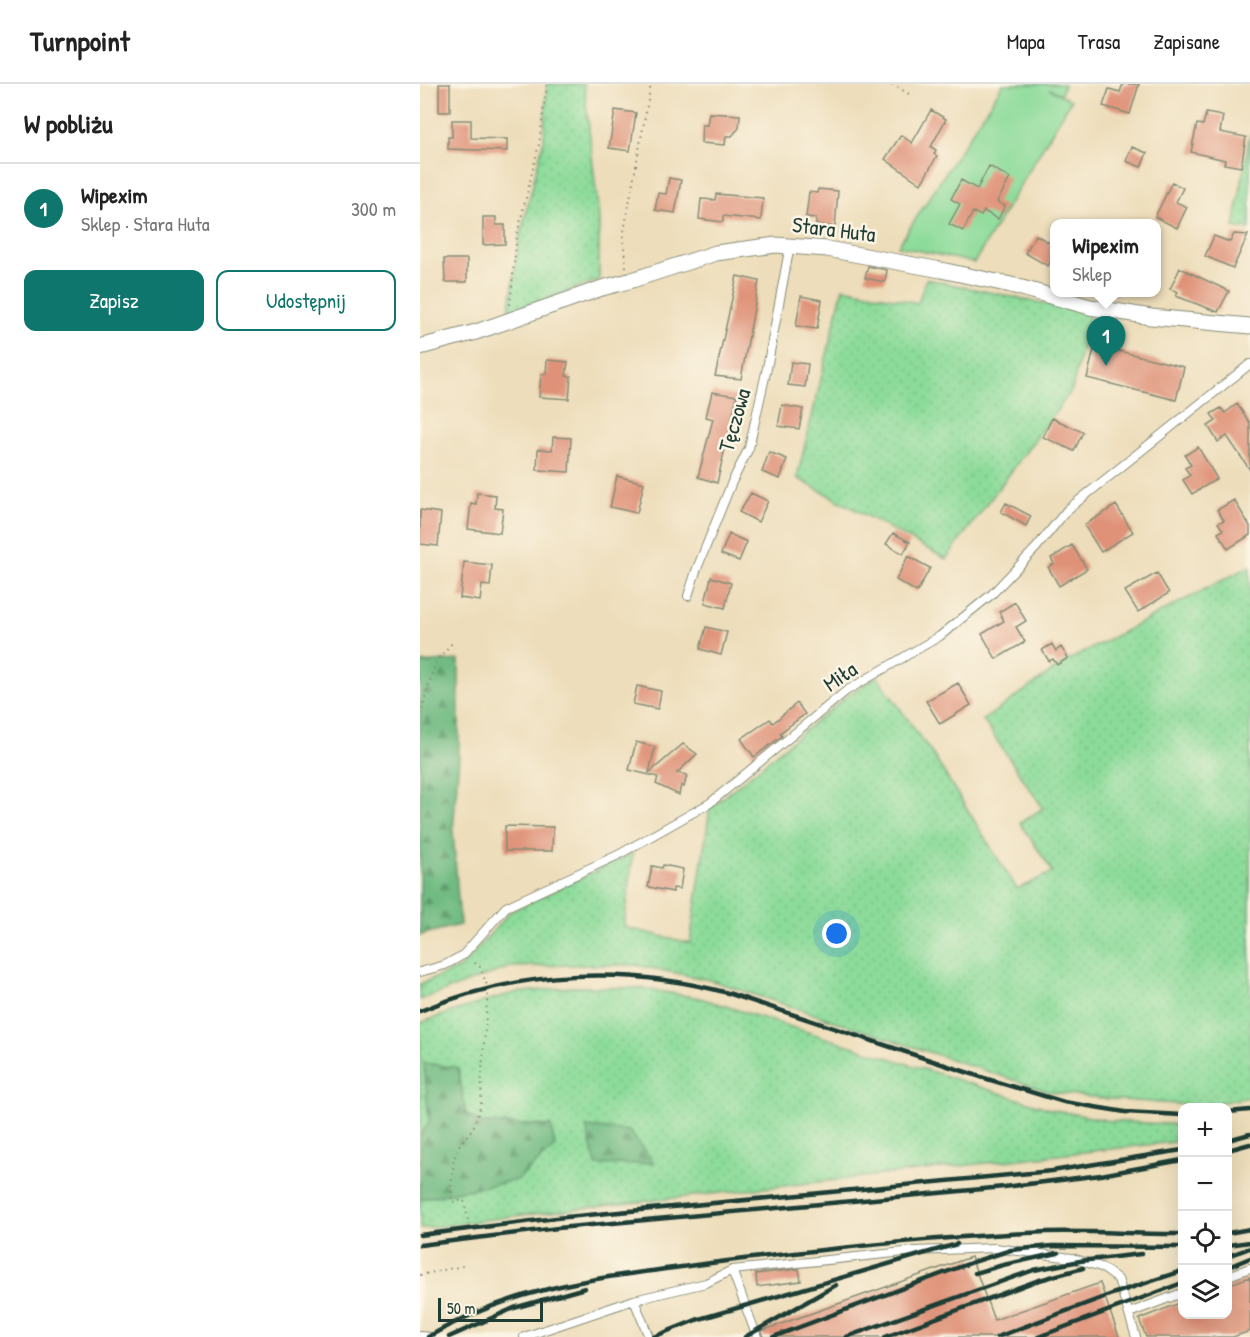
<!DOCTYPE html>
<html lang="pl">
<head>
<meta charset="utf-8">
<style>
	:root { --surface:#fff; --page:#f2f2f2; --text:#222; --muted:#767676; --line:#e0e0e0; --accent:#0f766e }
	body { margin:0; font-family:"Patrick Hand",sans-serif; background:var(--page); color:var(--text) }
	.controls { position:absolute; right:18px; bottom:18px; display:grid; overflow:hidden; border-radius:12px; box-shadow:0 6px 24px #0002 }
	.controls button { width:54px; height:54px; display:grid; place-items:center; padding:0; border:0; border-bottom:2px solid var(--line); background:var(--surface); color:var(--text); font:30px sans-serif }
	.scale { position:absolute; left:18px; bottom:15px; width:105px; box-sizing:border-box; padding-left:6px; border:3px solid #1f3d34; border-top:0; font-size:16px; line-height:21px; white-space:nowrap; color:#1f3d34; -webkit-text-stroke:4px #fcf5e5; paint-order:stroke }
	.you { position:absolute; left:417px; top:850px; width:21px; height:21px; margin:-15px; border:4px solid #fff; border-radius:50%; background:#1a73e8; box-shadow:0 0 0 9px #1a73e833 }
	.badge { display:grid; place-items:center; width:39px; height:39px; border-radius:50%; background:var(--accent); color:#fff; font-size:20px; font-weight:700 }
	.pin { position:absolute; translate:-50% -50px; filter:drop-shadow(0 2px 3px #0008) }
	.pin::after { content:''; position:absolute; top:32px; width:21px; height:18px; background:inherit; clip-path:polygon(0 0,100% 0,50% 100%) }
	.popup { position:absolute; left:630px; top:135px; width:111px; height:78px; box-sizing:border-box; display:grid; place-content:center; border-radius:12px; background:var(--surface); filter:drop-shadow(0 2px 4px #0005); font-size:20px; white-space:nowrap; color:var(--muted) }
	.popup b { font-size:22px; color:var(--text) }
	.popup::after { content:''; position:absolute; left:50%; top:100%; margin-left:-12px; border:12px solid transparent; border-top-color:var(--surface) }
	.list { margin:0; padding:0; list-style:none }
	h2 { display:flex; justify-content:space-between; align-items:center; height:78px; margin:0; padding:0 24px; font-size:26px }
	h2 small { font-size:20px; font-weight:400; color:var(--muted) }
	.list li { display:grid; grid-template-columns:39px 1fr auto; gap:18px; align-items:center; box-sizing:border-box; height:90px; padding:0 24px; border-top:2px solid var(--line) }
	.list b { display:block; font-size:22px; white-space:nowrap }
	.list p { margin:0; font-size:20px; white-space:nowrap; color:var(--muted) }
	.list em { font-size:20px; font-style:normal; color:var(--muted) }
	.actions { display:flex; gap:12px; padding:18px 24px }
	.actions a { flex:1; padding:14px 0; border:2px solid var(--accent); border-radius:12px; text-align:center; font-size:21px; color:var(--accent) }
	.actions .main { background:var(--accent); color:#fff }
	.icon { flex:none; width:33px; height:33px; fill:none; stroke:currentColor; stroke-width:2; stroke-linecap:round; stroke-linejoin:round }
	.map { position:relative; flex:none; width:830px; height:1253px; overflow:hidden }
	header { display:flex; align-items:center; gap:36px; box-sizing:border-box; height:84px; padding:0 30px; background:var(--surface); border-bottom:2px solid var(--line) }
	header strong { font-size:28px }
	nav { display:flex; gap:33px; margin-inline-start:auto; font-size:21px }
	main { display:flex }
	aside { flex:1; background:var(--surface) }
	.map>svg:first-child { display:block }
</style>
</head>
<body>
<header>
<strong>Turnpoint</strong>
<nav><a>Mapa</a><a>Trasa</a><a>Zapisane</a></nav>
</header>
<main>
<aside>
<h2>W pobliżu<small></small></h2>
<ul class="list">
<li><span class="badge">1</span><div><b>Wipexim</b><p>Sklep · Stara Huta</p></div><em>300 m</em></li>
</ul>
<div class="actions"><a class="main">Zapisz</a><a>Udostępnij</a></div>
</aside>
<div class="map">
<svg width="830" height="1253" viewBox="0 0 830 1253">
	<defs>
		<pattern id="grass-dots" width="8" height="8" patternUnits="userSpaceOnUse" patternTransform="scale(1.5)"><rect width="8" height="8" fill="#8cdb9a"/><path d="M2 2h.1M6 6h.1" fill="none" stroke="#78bd85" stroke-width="1.8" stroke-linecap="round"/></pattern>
		<pattern id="forest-firs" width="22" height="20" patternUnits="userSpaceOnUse" patternTransform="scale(1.5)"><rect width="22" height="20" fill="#71bb82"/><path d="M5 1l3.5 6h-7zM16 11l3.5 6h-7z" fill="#5c996b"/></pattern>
	</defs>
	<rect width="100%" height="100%" fill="#fcf5e5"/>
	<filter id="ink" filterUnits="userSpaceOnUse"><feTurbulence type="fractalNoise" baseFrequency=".0167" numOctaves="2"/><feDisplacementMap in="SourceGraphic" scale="12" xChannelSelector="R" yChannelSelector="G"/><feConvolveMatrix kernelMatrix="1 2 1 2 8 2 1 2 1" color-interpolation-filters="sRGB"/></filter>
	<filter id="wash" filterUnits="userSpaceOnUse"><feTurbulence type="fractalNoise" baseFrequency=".008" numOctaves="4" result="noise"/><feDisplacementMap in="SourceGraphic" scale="24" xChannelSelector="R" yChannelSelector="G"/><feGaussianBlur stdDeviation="1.35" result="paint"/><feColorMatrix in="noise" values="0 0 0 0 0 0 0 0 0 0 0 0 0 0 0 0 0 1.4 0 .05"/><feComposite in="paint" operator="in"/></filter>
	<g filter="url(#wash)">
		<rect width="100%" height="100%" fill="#edddba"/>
		<path fill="url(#grass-dots)" stroke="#568c67" stroke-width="1.5" d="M 127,0 L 164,0 L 179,134 L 179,196 L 89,228 L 99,157 L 124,55 Z
			M 830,50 L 830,145 L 814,143 Z
			M 506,195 L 670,229 L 652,306 L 526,475 L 377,394 L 423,204 L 498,219 Z
			M 830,482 L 830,1013 L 782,1022 L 689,1015 L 630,1008 L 290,896 L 216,881 L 151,881 L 90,883 L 0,916 L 0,900 L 40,884 L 90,828 L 213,769 L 204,843 L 270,859 L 290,724 L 428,611 L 457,592 L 513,671 L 597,805 L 633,788 L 600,739 L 623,724 L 563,636 L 647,577 Z
			M 152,903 L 219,904 L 280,914 L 630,1025 L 690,1037 L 762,1041 L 762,1057 L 95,1132 L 0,1145 L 0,1115 L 46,1105 L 130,1042 L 61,1039 L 46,1030 L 38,985 L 5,979 L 9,1038 L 0,1052 L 0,939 L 31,928 L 93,909 Z"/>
		<path fill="url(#forest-firs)" stroke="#487c5b" stroke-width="1.5" d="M 39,576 L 39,673 L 33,747 L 40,841 L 0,851 L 0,579 Z
			M 4,979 L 38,984 L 46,1031 L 61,1039 L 131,1042 L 135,1063 L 97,1096 L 0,1115 L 0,1052 L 9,1038 Z
			M 166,1043 L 209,1047 L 234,1079 L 176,1081 Z"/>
		<path fill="#8cdb9a" stroke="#568c67" stroke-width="1.5" d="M 583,0 L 644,0 L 641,10 L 629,5 L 651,16 L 554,179 L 478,162 Z"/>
		<g id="blocks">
			<path fill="#df9278" d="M 19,0 L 30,0 L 30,28 L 19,28 Z
				M 703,0 L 719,0 L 710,30 L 683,22 L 689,5 L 700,8 Z
				M 195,26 L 216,29 L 210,67 L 189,64 Z
				M 511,26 L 526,35 L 511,63 L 516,66 L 514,70 L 517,72 L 501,100 L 465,75 L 481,51 L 492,59 Z
				M 289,29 L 320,31 L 319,44 L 312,52 L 306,52 L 305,61 L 281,59 L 282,41 L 287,41 Z
				M 786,29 L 803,32 L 800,48 L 826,53 L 821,83 L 804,80 L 805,76 L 771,68 L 777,40 L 783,41 Z
				M 32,36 L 51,36 L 51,54 L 87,55 L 87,67 L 28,65 L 28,53 L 32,53 Z
				M 712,63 L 727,69 L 721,83 L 706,77 Z
				M 569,82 L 590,94 L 577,118 L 585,122 L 578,135 L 564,127 L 561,132 L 553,128 L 543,147 L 529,140 L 540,120 L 531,115 L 541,96 L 557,105 Z
				M 249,94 L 261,96 L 255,129 L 235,126 L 238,109 L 246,110 Z
				M 752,98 L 763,104 L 756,118 L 767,123 L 757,144 L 735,133 Z
				M 398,105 L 418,107 L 415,143 L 396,141 L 396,134 L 386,133 L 389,108 L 397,109 Z
				M 296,110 L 343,114 L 341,136 L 303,132 L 303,138 L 279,135 L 281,115 L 295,116 Z
				M 63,133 L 76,133 L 76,141 L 85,141 L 85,160 L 63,161 Z
				M 814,150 L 828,151 L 813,184 L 785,172 L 794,152 L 810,158 Z
				M 616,151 L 635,162 L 635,169 L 628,182 L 605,169 Z
				M 24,175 L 47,175 L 47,198 L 25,198 Z
				M 448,182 L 467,186 L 465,198 L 445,194 Z
				M 760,184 L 809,207 L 798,228 L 756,212 L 758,208 L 750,205 Z
				M 317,192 L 339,197 L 321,295 L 295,292 Z
				M 381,212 L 402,216 L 397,245 L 376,242 Z
				M 675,261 L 764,283 L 756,316 L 667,294 Z
				M 127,276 L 148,278 L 146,292 L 151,292 L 149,315 L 119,313 L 121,290 L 126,290 Z
				M 371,278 L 388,280 L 385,303 L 368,301 Z
				M 292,308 L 317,312 L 297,399 L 278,393 L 293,335 L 286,333 Z
				M 817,320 L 830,339 L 830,386 L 807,352 L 798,358 L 788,342 L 796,337 L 791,330 L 801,324 L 805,329 Z
				M 362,321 L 383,325 L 379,345 L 358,342 Z
				M 632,334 L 663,348 L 654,367 L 623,353 Z
				M 133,353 L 151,354 L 149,388 L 117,386 L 118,365 L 132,366 Z
				M 778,363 L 797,395 L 772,410 L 763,396 L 770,391 L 765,384 L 771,381 L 765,371 Z
				M 349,368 L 367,375 L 360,395 L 342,388 Z
				M 197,392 L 224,399 L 217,429 L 190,423 Z
				M 57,409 L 76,411 L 75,424 L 83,425 L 80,449 L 48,445 L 51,419 L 56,420 Z
				M 331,409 L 348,417 L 338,438 L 319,428 Z
				M 814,416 L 830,442 L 830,451 L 808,465 L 798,449 L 803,446 L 798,439 L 804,436 L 797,426 Z
				M 586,419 L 611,432 L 606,442 L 581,428 Z
				M 696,421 L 713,448 L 681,468 L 664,441 Z
				M 0,426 L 21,429 L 18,462 L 0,460 Z
				M 473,449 L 490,458 L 483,470 L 466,460 Z
				M 309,450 L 327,458 L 319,477 L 301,470 Z
				M 652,461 L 667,485 L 639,502 L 628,483 L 634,480 L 631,474 Z
				M 488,472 L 510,484 L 497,508 L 476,496 Z
				M 44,478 L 72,481 L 70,502 L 62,501 L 60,517 L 40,514 Z
				M 737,489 L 749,509 L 718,528 L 705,507 Z
				M 291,493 L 311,499 L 305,524 L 285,519 Z
				M 595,518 L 606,537 L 596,543 L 605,558 L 576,575 L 562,550 L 584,537 L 579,528 Z
				M 286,543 L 307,548 L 301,571 L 280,565 Z
				M 632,560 L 636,567 L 641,563 L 648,574 L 637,581 L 633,575 L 629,577 L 622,566 Z
				M 538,599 L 551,621 L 520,640 L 506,617 Z
				M 217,602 L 241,607 L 238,625 L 213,620 Z
				M 377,619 L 385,630 L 360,649 L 362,652 L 334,673 L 321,655 L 350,635 L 353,639 Z
				M 216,658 L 235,663 L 229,689 L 263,660 L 277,670 L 257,689 L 267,691 L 264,703 L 261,701 L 259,711 L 236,700 L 238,693 L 209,686 Z
				M 85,742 L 133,743 L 132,767 L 85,767 Z
				M 243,781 L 263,785 L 260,805 L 253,804 L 253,808 L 228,803 L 232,782 L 242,784 Z
				M 551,1173 L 574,1236 L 680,1199 L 699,1253 L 343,1253 L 341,1247 Z
				M 379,1185 L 381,1197 L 337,1203 L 336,1190 Z
				M 830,1193 L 830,1247 L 813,1253 L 726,1253 L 719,1235 L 762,1218 L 762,1230 L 807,1230 L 807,1201 Z"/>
		</g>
	</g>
	<g filter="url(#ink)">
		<use href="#blocks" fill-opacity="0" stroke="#868d77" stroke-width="1.5"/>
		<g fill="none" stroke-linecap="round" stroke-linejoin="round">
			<g stroke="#868d77" stroke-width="10">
				<path id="lane" d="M 268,512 L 276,487 L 312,398 L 329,364 L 347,284 L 370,161
					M 0,888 L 25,881 L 43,871 L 86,823 L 198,771 L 290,719 L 426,607 L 520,552 L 572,510 L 616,464 L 647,426 L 830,280
					M 312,1186 L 337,1253
					M 808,1192 L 830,1184
					M 214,1216 L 229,1253
					M 709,1229 L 762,1209
					M 0,1252 L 10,1253
					M 104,1253 L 214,1216 L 286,1199 L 312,1186 L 494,1167 L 575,1164 L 652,1174 L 681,1183 L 698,1195 L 716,1253"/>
			</g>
			<g stroke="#868d77" stroke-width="17">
				<path id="street" d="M 0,263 L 56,248 L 182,204 L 209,197 L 296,169 L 356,161 L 407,165 L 521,186 L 591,201 L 670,223 L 731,233 L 830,242"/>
			</g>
			<path stroke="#868d77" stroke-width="2" stroke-dasharray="1.5 4.5" stroke-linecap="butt" d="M 472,0 L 491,11
				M 206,183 L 203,153 L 231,0
				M 90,221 L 97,151 L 119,60 L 127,0
				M 0,631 L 16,577 L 33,558
				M 48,1136 L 44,1116 L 32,1118 L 31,1104 L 34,1075 L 40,1060 L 53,1044 L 61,1021 L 62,987 L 68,904 L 60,883 L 51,876
				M 0,1191 L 43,1182"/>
			<use href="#lane" stroke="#fff" stroke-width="8"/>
			<use href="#street" stroke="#fff" stroke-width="15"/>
			<path stroke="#1f3d34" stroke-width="4.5" d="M 0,927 C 98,886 206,881 308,909 L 564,994 L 644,1018 L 705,1028 L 762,1031
				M 808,1028 L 830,1026
				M 808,1056 L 830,1050
				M 808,1066 L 830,1060
				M 808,1149 L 830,1145
				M 0,1151 L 136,1134 L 632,1087 L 762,1066
				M 0,1161 L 138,1144 L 584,1103 L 681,1091 L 762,1076
				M 808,1161 L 830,1158
				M 808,1172 L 830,1164
				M 808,1183 L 830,1174
				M 555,1189 L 583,1181 L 638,1169
				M 8,1253 C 98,1199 190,1193 291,1179 C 403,1165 514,1153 626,1148 C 672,1147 717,1150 762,1150
				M 29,1253 L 94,1224 L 165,1204
				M 233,1253 L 276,1236 L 537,1160
				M 325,1253 L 416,1201
				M 353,1253 L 553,1178 L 591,1166 L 632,1162 L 762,1163
				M 426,1253 L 614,1186 L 660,1177 L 721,1170
				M 465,1253 L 616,1197 L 663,1184
				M 577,1253 L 692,1210 L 762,1187
				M 618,1253 L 762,1199"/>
		</g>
	</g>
	<g text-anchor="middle" stroke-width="5" stroke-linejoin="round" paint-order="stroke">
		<g font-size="22" fill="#1f3d34" stroke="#fcf5e5">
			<text transform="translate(414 145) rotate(7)" y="8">Stara Huta</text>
			<text transform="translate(314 336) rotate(-74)" y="8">Tęczowa</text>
			<text transform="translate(420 592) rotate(-34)" y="8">Miła</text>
		</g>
	</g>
</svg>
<div class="controls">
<button>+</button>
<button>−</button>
<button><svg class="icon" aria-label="locate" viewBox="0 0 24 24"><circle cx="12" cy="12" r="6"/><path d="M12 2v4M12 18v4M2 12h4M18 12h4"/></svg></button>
<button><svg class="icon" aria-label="layers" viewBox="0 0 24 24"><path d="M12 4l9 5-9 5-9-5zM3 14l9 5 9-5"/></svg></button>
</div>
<div class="scale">50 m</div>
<div class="you"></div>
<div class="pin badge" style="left:686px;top:282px">1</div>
<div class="popup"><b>Wipexim</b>Sklep</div>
</div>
</main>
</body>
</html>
